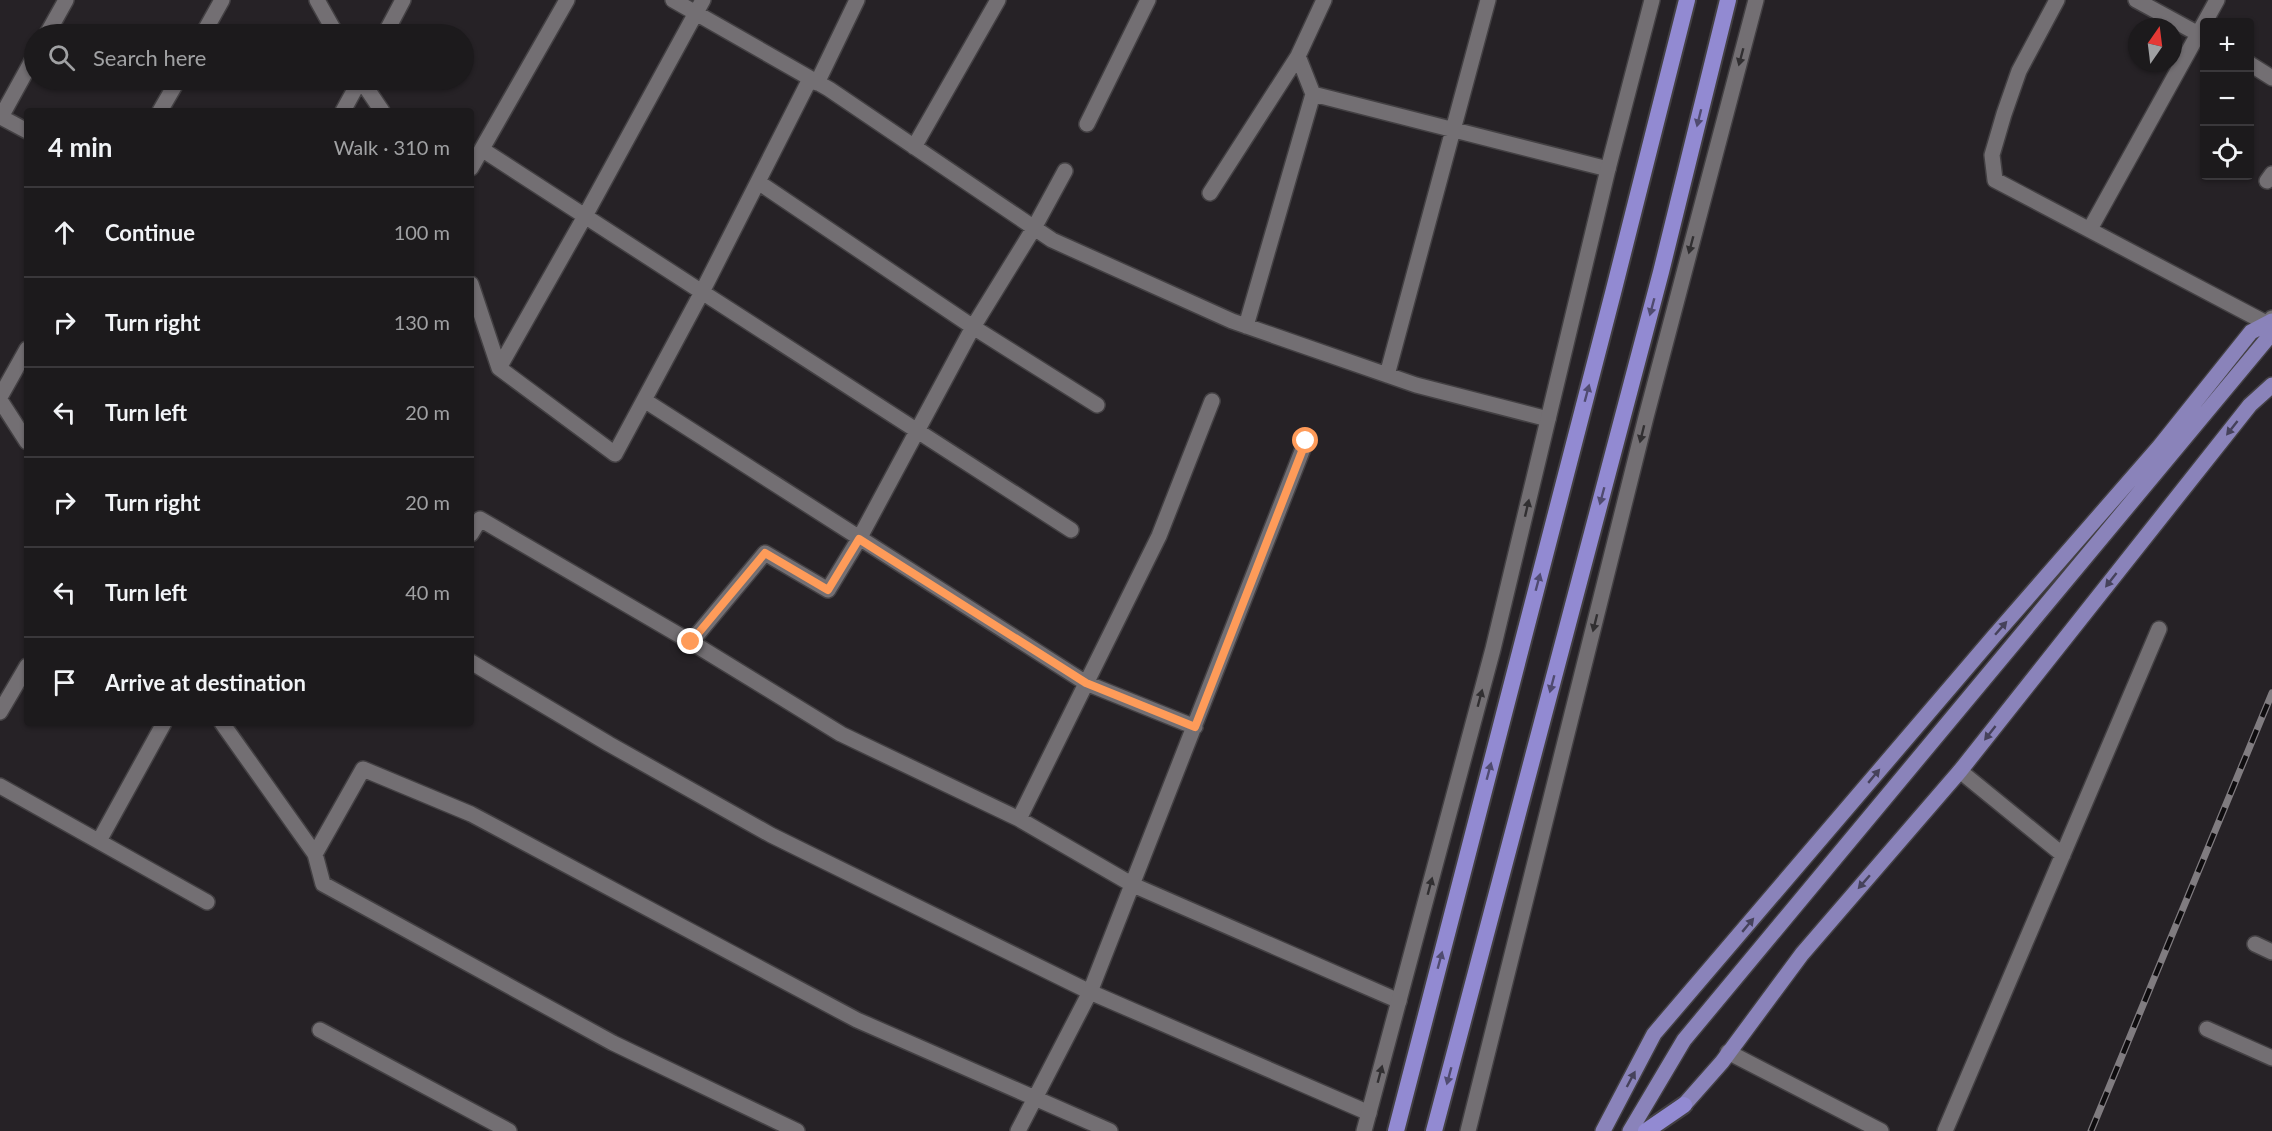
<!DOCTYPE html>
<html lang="en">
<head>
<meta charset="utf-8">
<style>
	:root { --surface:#1c1a1c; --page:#252325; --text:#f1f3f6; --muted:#a0a1a3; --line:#3a383b }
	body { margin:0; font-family:Lato,sans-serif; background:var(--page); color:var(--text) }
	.controls { position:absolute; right:18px; top:18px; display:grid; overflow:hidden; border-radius:6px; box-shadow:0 2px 4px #0004 }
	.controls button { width:54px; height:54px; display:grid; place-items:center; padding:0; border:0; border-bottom:2px solid var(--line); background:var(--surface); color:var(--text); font:30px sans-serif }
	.compass { position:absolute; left:2128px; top:18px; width:54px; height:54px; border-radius:50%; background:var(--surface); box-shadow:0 2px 4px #0004; rotate:14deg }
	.stop { position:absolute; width:18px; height:18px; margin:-14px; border:4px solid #fe9b59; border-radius:50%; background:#fff }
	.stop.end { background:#fe9b59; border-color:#fff; box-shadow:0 2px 6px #0008 }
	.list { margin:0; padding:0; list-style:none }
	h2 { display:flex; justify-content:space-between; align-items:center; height:78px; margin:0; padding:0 24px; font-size:26px }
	h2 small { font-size:20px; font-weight:400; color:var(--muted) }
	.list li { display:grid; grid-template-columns:39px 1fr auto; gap:18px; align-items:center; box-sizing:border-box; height:90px; padding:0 24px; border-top:2px solid var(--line) }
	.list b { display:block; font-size:22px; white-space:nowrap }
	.list em { font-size:20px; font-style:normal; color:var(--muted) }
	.icon { flex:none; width:33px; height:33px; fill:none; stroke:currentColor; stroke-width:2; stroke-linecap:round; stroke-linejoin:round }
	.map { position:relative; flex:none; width:2272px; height:1131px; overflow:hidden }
	.search { position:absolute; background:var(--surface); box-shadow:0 2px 4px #0004; left:24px; top:24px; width:450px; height:66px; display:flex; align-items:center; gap:15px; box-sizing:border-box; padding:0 21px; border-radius:33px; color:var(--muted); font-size:22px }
	.panel { position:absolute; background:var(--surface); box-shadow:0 2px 4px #0004; left:24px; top:108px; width:450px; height:618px; border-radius:6px }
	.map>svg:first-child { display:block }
</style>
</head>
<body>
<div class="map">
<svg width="2272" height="1131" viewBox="0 0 2272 1131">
	<rect width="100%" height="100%" fill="#262226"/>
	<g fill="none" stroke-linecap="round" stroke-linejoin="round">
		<g stroke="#434043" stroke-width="18">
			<path id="minor" d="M 317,0 L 336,34
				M 673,0 L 829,89 L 1052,240 L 1232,321 L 1416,385 L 1548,419
				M 703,0 L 585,216 L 499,368 L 615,454 L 702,292 L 1071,530
				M 2057,0 L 2019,71 L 2004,114 L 1992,155 L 1995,180 L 2268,324 L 2272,318
				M 2136,0 L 2204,37
				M 47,34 L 66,0
				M 203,34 L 222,0
				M 385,34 L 403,0
				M 2250,64 L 2272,78
				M 361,80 L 382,111
				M 817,83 L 857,0
				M 1313,94 L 1608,169
				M 160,111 L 178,80
				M 343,111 L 360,80
				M 1087,124 L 1148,0
				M 27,131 L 1,117 L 34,57
				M 914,147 L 998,0
				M 483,150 L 702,292 L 810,79
				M 471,168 L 567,0
				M 2267,181 L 2272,174
				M 758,182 L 973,327 L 1097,405
				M 1210,193 L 1298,56
				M 2090,229 L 2217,0
				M 471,284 L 499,368
				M 1246,326 L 1313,94 L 1298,56 L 1324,0
				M 1387,375 L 1488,0
				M 0,397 L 27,349
				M 0,400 L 27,442
				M 644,400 L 1086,683 L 1195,727
				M 471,534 L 480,519 L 691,642 L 841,734 L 1019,819 L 1133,885 L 1399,1001
				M 691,642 L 765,553 L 828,590 L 859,539 L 973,327 L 1034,228 L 1065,171
				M 471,662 L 609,744 L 771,835 L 1090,992 L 1369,1113
				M 0,712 L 27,666
				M 222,723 L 315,854 L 323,884 L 613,1043 L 797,1131
				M 1960,771 L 2063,855
				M 0,786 L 207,902
				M 1019,819 L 1159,536 L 1212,401
				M 99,841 L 164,723
				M 315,854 L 363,769 L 471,814 L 857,1020 L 1110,1131
				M 2255,944 L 2272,952
				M 2207,1029 L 2272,1058
				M 320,1030 L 509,1131
				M 1728,1052 L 1881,1131
				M 1018,1131 L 1090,992 L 1306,441
				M 1945,1131 L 2159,629"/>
		</g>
		<g stroke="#434043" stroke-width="18">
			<path id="tertiary" d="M 1364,1131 L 1493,649 L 1608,169 L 1652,0
				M 1468,1131 L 1646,417 L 1756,0"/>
		</g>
		<g stroke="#434043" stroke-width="18">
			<path id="primary" d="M 1684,1105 L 1722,1062 L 1802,954 L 1960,771 L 2250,405 L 2272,385
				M 1603,1131 L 1654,1034 L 1995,635 L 2159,447 L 2251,332 L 2272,321
				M 1630,1131 L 1684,1040 L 2272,333"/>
		</g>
		<g stroke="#434043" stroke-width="20">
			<path id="trunk" d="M 1396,1131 L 1613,293 L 1687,0
				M 1434,1131 L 1661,272 L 1728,0
				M 1646,1131 L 1684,1105"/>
		</g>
		<use href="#minor" stroke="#736f73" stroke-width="15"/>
		<use href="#tertiary" stroke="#736f73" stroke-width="15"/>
		<use href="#primary" stroke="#8a83ba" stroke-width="15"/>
		<use href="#trunk" stroke="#928ad2" stroke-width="16"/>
		<g stroke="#807c80" stroke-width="7">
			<path id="rail" d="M 2091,1131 L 2272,693"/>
		</g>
		<use href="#rail" stroke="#0e0c0e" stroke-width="4.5" stroke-dasharray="14" stroke-linecap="butt"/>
	</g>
	<defs><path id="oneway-solid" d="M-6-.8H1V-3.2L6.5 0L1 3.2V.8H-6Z" transform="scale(1.5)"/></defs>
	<g fill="#312f31">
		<use href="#oneway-solid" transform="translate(1741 57) rotate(105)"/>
		<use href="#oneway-solid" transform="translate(1691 245) rotate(105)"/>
		<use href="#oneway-solid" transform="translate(1642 434) rotate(104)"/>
		<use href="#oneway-solid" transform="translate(1527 508) rotate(-77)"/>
		<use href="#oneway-solid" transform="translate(1595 623) rotate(104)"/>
		<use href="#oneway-solid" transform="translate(1480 698) rotate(-75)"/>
		<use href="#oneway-solid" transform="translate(1430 886) rotate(-75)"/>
		<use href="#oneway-solid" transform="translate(1380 1074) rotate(-75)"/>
	</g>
	<g fill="#504b70">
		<use href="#oneway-solid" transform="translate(1699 118) rotate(104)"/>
		<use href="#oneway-solid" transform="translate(1652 307) rotate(105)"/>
		<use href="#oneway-solid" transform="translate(1587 393) rotate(-75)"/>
		<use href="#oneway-solid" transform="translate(1602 496) rotate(105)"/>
		<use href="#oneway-solid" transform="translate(1538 582) rotate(-75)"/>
		<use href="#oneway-solid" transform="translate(1552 684) rotate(105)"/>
		<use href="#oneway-solid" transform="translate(1489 771) rotate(-75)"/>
		<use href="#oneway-solid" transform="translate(1440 960) rotate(-75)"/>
		<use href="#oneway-solid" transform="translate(1449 1076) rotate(105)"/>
	</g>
	<g fill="#46425b">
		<use href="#oneway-solid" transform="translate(2232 428) rotate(128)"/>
		<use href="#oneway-solid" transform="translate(2111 580) rotate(128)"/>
		<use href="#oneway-solid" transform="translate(2001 628) rotate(-49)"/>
		<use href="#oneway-solid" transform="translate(1990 733) rotate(128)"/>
		<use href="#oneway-solid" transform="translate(1874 776) rotate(-50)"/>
		<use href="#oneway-solid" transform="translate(1864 882) rotate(131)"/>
		<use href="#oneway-solid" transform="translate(1748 925) rotate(-50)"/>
		<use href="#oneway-solid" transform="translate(1631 1079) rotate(-62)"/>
	</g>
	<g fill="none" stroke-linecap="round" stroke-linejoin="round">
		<path stroke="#fe9b59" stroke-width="8" d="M 691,642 L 765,553 L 828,590 L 859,539 L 1086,683 L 1195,727 L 1306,441"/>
	</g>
</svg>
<div class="controls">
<button>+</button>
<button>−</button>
<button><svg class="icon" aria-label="locate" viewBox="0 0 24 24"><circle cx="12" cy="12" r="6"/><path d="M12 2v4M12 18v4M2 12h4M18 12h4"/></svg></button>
</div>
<svg class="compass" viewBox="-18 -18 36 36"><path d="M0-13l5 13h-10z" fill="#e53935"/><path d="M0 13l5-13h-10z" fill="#a0a1a3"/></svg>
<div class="stop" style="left:1306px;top:441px"></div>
<div class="stop end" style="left:691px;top:642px"></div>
<div class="search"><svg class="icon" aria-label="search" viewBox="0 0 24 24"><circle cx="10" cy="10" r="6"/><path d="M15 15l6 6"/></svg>Search here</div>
<section class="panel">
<h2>4 min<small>Walk · 310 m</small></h2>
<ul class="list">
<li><svg class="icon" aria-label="ahead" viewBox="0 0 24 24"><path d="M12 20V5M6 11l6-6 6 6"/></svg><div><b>Continue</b></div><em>100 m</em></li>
<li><svg class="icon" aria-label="right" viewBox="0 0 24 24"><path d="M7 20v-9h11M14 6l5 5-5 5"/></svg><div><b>Turn right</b></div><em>130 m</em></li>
<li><svg class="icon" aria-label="left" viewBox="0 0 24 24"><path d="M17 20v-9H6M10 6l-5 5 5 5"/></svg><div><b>Turn left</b></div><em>20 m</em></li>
<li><svg class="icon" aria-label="right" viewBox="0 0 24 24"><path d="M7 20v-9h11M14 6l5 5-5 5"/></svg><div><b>Turn right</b></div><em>20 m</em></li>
<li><svg class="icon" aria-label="left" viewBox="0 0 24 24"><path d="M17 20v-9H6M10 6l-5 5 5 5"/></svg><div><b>Turn left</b></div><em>40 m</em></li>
<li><svg class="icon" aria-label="arrive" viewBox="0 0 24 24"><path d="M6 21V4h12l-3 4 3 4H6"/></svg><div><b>Arrive at destination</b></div></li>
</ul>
</section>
</div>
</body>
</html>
